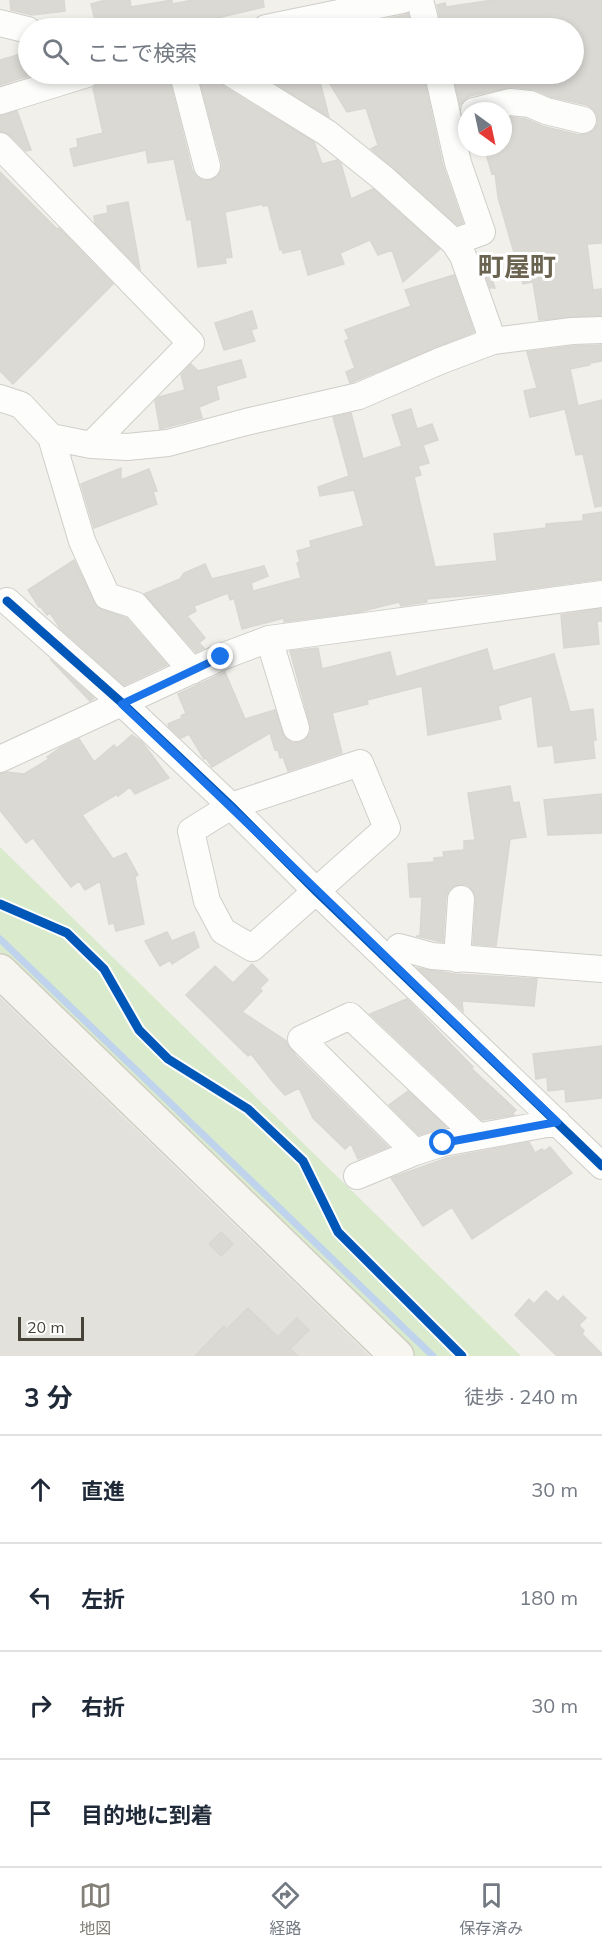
<!DOCTYPE html>
<html lang="ja">
<head>
<meta charset="utf-8">
<style>
	:root { --surface:#fff; --page:#f2f2f3; --text:#1f2937; --muted:#747a83; --line:#e0e1e3; --accent:#828077 }
	body { margin:0; font-family:Mulish,"Noto Sans JP",sans-serif; background:var(--page); color:var(--text) }
	.compass { position:absolute; left:458px; top:102px; width:54px; height:54px; border-radius:50%; background:var(--surface); box-shadow:0 3px 9px #0003; rotate:147deg }
	.scale { position:absolute; left:18px; bottom:15px; width:66px; box-sizing:border-box; padding-left:6px; border:3px solid #474338; border-top:0; font-size:16px; line-height:21px; white-space:nowrap; color:#474338; -webkit-text-stroke:4px #fff; paint-order:stroke }
	.stop { position:absolute; width:18px; height:18px; margin:-14px; border:4px solid #1a73e8; border-radius:50%; background:#fff }
	.stop.end { background:#1a73e8; border-color:#fff; box-shadow:0 2px 6px #0008 }
	.list { margin:0; padding:0; list-style:none }
	h2 { display:flex; justify-content:space-between; align-items:center; height:78px; margin:0; padding:0 24px; font-size:26px }
	h2 small { font-size:20px; font-weight:400; color:var(--muted) }
	.list li { display:grid; grid-template-columns:39px 1fr auto; gap:18px; align-items:center; box-sizing:border-box; height:108px; padding:0 24px; border-top:2px solid var(--line) }
	.list b { display:block; font-size:22px; white-space:nowrap }
	.list em { font-size:20px; font-style:normal; color:var(--muted) }
	.icon { flex:none; width:33px; height:33px; fill:none; stroke:currentColor; stroke-width:2; stroke-linecap:round; stroke-linejoin:round }
	.map { position:relative; flex:none; width:602px; height:1356px; overflow:hidden }
	.search { position:absolute; background:var(--surface); box-shadow:0 3px 9px #0003; left:18px; right:18px; top:18px; height:66px; display:flex; align-items:center; gap:15px; box-sizing:border-box; padding:0 21px; border-radius:33px; color:var(--muted); font-size:22px }
	.sheet { height:510px; background:var(--surface) }
	nav { display:flex; justify-content:space-around; align-items:center; box-sizing:border-box; height:84px; border-top:2px solid var(--line); background:var(--surface); font-size:16px; color:var(--muted) }
	nav a { display:grid; justify-items:center; gap:3px }
	nav .on { color:var(--accent) }
	.map>svg:first-child { display:block }
</style>
</head>
<body>
<div class="map">
<svg width="602" height="1356" viewBox="0 0 602 1356">
	<rect width="100%" height="100%" fill="#f1f0eb"/>
	<path fill="#e3e1db" d="M 0,997 L 370,1356 L 0,1356 Z"/>
	<path fill="#daeacd" d="M 0,847 L 521,1356 L 416,1356 L 0,953 Z"/>
	<g fill="none" stroke-linecap="round" stroke-linejoin="round">
		<path stroke="#bfd3ec" stroke-width="7" d="M 0,939 L 433,1356"/>
	</g>
	<path fill="#dad9d4" stroke="#d9d7d1" stroke-width="1.5" d="M 10,0 L 64,0 L 65,11 L 32,15 L 11,10 Z
		M 106,0 L 130,0 L 131,7 L 172,0 L 172,4 L 193,0 L 263,0 L 264,7 L 191,24 L 192,28 L 97,28 L 91,4 Z
		M 493,0 L 602,0 L 602,243 L 587,244 L 593,290 L 602,289 L 602,315 L 539,320 L 533,282 L 523,284 L 498,197 L 495,173 L 492,174 L 484,147 L 503,147 L 503,119 L 511,117 L 526,119 L 542,126 L 579,135 L 588,134 L 594,130 L 598,123 L 597,115 L 594,110 L 587,105 L 551,97 L 536,90 L 512,87 L 470,96 L 464,100 L 460,105 L 453,74 L 573,74 L 573,28 L 442,28 L 437,5 L 445,3 L 446,7 Z
		M 408,13 L 412,28 L 340,28 L 405,15 Z
		M 28,52 L 28,76 L 0,85 L 0,60 Z
		M 102,74 L 168,74 L 192,170 L 197,177 L 204,181 L 211,180 L 218,176 L 222,169 L 222,163 L 198,74 L 208,74 L 210,79 L 218,77 L 224,87 L 314,142 L 322,164 L 337,160 L 341,164 L 351,199 L 373,189 L 440,249 L 403,282 L 392,250 L 378,255 L 370,240 L 340,253 L 344,264 L 308,275 L 301,249 L 283,253 L 282,249 L 280,250 L 268,205 L 263,206 L 263,204 L 225,212 L 232,257 L 225,258 L 226,263 L 198,267 L 191,219 L 187,220 L 174,159 L 148,163 L 146,150 L 74,166 L 70,149 L 78,147 L 77,139 L 103,133 L 93,88 L 98,84 Z
		M 260,74 L 318,74 L 329,117 Z
		M 324,74 L 423,74 L 443,166 L 463,223 L 457,225 L 371,149 L 378,145 L 366,108 L 347,112 Z
		M 17,111 L 31,150 L 26,151 L 10,135 L 0,131 L 0,116 Z
		M 0,172 L 57,229 L 59,228 L 113,284 L 13,384 L 0,371 Z
		M 128,202 L 140,269 L 95,223 L 94,216 L 108,213 L 107,206 Z
		M 487,264 L 495,288 L 490,288 L 482,266 Z
		M 454,275 L 474,332 L 350,383 L 346,372 L 355,368 L 345,341 L 349,339 L 345,330 L 411,306 L 405,290 Z
		M 252,311 L 257,328 L 251,330 L 255,341 L 224,350 L 215,323 Z
		M 602,345 L 602,361 L 590,363 L 590,365 L 570,369 L 578,406 L 602,400 L 602,506 L 595,507 L 583,454 L 576,455 L 565,409 L 530,417 L 524,391 L 537,388 L 527,352 L 573,346 Z
		M 241,360 L 246,377 L 216,386 L 219,399 L 199,407 L 202,418 L 160,429 L 155,401 L 159,397 L 185,390 L 181,375 L 191,364 L 198,371 Z
		M 411,409 L 417,429 L 432,424 L 438,440 L 423,445 L 429,463 L 418,466 L 421,475 L 414,477 L 435,567 L 497,561 L 494,534 L 546,528 L 546,524 L 583,521 L 583,515 L 602,512 L 602,579 L 497,593 L 426,599 L 427,602 L 401,606 L 399,602 L 359,612 L 284,622 L 284,618 L 242,629 L 234,598 L 230,600 L 228,593 L 194,606 L 196,611 L 187,616 L 205,638 L 199,643 L 204,648 L 196,652 L 144,594 L 180,579 L 184,573 L 205,564 L 212,579 L 264,566 L 268,576 L 251,583 L 253,591 L 301,578 L 297,563 L 300,562 L 297,551 L 311,547 L 310,541 L 364,526 L 354,490 L 320,496 L 318,487 L 349,476 L 333,417 L 351,413 L 363,459 L 402,446 L 392,415 Z
		M 121,468 L 121,480 L 149,469 L 157,491 L 153,492 L 157,504 L 94,528 L 81,484 Z
		M 74,560 L 97,607 L 126,618 L 167,665 L 124,685 L 60,628 L 50,613 L 47,615 L 40,606 L 39,607 L 28,590 Z
		M 601,609 L 602,621 L 597,621 L 599,644 L 564,648 L 561,615 Z
		M 318,648 L 322,669 L 390,652 L 396,677 L 487,649 L 493,671 L 554,654 L 570,712 L 593,709 L 596,740 L 593,740 L 595,758 L 555,763 L 553,745 L 538,747 L 532,696 L 498,706 L 501,719 L 428,735 L 422,686 L 367,700 L 368,704 L 332,713 L 342,753 L 288,771 L 283,757 L 280,758 L 278,749 L 275,750 L 270,733 L 212,767 L 206,758 L 204,759 L 189,734 L 181,738 L 169,727 L 168,724 L 182,718 L 181,716 L 186,713 L 178,694 L 225,672 L 245,719 L 275,710 L 285,738 L 293,743 L 301,742 L 307,738 L 311,731 L 310,724 L 290,651 Z
		M 50,659 L 94,698 L 90,701 Z
		M 132,735 L 142,742 L 169,778 L 135,794 L 130,787 L 118,796 L 117,794 L 82,815 L 113,859 L 126,853 L 138,875 L 135,877 L 144,924 L 116,931 L 114,923 L 109,924 L 100,881 L 85,890 L 79,881 L 71,887 L 33,838 L 26,843 L 0,810 L 0,774 L 7,772 L 24,774 L 49,759 L 47,757 L 60,748 L 79,739 L 94,762 L 114,745 L 117,748 Z
		M 510,786 L 513,803 L 519,802 L 526,837 L 510,839 L 496,946 L 473,944 L 476,899 L 474,892 L 469,886 L 463,884 L 454,886 L 449,890 L 446,897 L 443,942 L 416,936 L 420,936 L 422,897 L 410,897 L 408,864 L 434,862 L 434,858 L 444,857 L 443,852 L 464,850 L 464,841 L 475,840 L 468,793 Z
		M 602,794 L 602,833 L 548,835 L 544,800 Z
		M 167,932 L 172,941 L 194,932 L 199,947 L 172,964 L 170,960 L 160,966 L 145,941 Z
		M 252,964 L 268,980 L 260,988 L 262,991 L 242,1012 L 285,1040 L 296,1056 L 388,1147 L 358,1159 L 351,1144 L 345,1149 L 313,1118 L 299,1088 L 285,1095 L 273,1082 L 251,1054 L 248,1056 L 186,995 L 215,966 L 233,983 Z
		M 417,968 L 455,974 L 537,979 L 534,1006 L 462,1001 L 463,1011 Z
		M 407,999 L 473,1067 L 471,1068 L 516,1110 L 513,1113 L 514,1115 L 482,1120 L 370,1014 Z
		M 602,1046 L 602,1098 L 566,1102 L 565,1089 L 548,1091 L 547,1077 L 536,1079 L 533,1054 Z
		M 408,1091 L 446,1127 L 419,1135 L 389,1105 Z
		M 529,1142 L 535,1153 L 542,1149 L 544,1151 L 550,1147 L 572,1173 L 472,1239 L 452,1207 L 423,1226 L 391,1178 L 447,1158 Z
		M 221,1232 L 233,1244 L 221,1256 L 209,1244 Z
		M 546,1291 L 558,1302 L 563,1296 L 586,1318 L 579,1325 L 584,1331 L 582,1334 L 602,1354 L 602,1356 L 557,1356 L 515,1315 L 529,1299 L 534,1304 Z
		M 248,1308 L 278,1337 L 297,1318 L 309,1330 L 290,1349 L 298,1356 L 195,1356 L 224,1326 L 227,1329 Z"/>
	<g fill="none" stroke-linecap="round" stroke-linejoin="round">
		<g stroke="#cfcec9" stroke-width="28">
			<path id="street" d="M 420,0 L 427,28
				M 0,23 L 28,30
				M 266,28 L 402,0
				M 183,74 L 207,166
				M 232,74 L 327,133 L 383,178 L 454,242 L 463,256 L 493,341
				M 438,74 L 458,163 L 482,232 L 454,242
				M 0,101 L 87,74
				M 474,111 L 510,102 L 530,104 L 546,111 L 583,120
				M 0,146 L 191,343 L 91,445
				M 0,398 L 21,405 L 51,437 L 91,445 L 127,447 L 168,443 L 246,422 L 359,396 L 440,361 L 493,341 L 572,331 L 602,330
				M 51,437 L 82,541 L 107,596 L 135,605 L 192,671
				M 7,601 L 122,703 L 231,806 L 315,890 L 602,1166
				M 269,639 L 296,728
				M 0,759 L 221,657 L 269,639 L 602,594
				M 360,763 L 387,828 L 252,948 L 223,931 L 207,901 L 191,831 L 231,806 Z
				M 457,959 L 461,899
				M 391,963 L 399,947 L 432,956 L 602,969
				M 415,1152 L 301,1039 L 350,1016 L 477,1136
				M 357,1176 L 415,1152 L 443,1143 L 557,1122"/>
		</g>
		<g stroke="#d0cec2" stroke-width="36">
			<path id="secondary" d="M 0,971 L 397,1356"/>
		</g>
		<use href="#street" stroke="#fdfdfc" stroke-width="26"/>
		<use href="#secondary" stroke="#f6f5ef" stroke-width="33"/>
		<g stroke="#fff" stroke-width="13">
			<path id="cycleway" d="M 7,601 L 122,703 L 231,806 L 315,890 L 602,1166
				M 0,904 L 67,933 L 104,969 L 139,1030 L 168,1059 L 248,1109 L 303,1161 L 338,1232 L 462,1356"/>
		</g>
		<use href="#cycleway" stroke="#0057b8" stroke-width="9"/>
	</g>
	<g fill="none" stroke-linecap="round" stroke-linejoin="round">
		<path stroke="#1a73e8" stroke-width="8" d="M 221,657 L 122,704 C 268,841 412,983 557,1122 L 443,1143"/>
	</g>
	<g text-anchor="middle" stroke-width="6" stroke-linejoin="round" paint-order="stroke">
		<g font-size="26" font-weight="bold" fill="#696350" stroke="#fff">
			<text x="517" y="276">町屋町</text>
		</g>
	</g>
</svg>
<svg class="compass" viewBox="-18 -18 36 36"><path d="M0-13l5 13h-10z" fill="#e53935"/><path d="M0 13l5-13h-10z" fill="#747a83"/></svg>
<div class="scale">20 m</div>
<div class="stop" style="left:443px;top:1143px"></div>
<div class="stop end" style="left:221px;top:657px"></div>
<div class="search"><svg class="icon" aria-label="search" viewBox="0 0 24 24"><circle cx="10" cy="10" r="6"/><path d="M15 15l6 6"/></svg>ここで検索</div>
</div>
<section class="sheet">
<h2>3 分<small>徒歩 · 240 m</small></h2>
<ul class="list">
<li><svg class="icon" aria-label="ahead" viewBox="0 0 24 24"><path d="M12 20V5M6 11l6-6 6 6"/></svg><div><b>直進</b></div><em>30 m</em></li>
<li><svg class="icon" aria-label="left" viewBox="0 0 24 24"><path d="M17 20v-9H6M10 6l-5 5 5 5"/></svg><div><b>左折</b></div><em>180 m</em></li>
<li><svg class="icon" aria-label="right" viewBox="0 0 24 24"><path d="M7 20v-9h11M14 6l5 5-5 5"/></svg><div><b>右折</b></div><em>30 m</em></li>
<li><svg class="icon" aria-label="arrive" viewBox="0 0 24 24"><path d="M6 21V4h12l-3 4 3 4H6"/></svg><div><b>目的地に到着</b></div></li>
</ul>
</section>
<nav>
<a class="on"><svg class="icon" aria-label="map" viewBox="0 0 24 24"><path d="M3 6l6-2 6 2 6-2v14l-6 2-6-2-6 2zM9 4v14M15 6v14"/></svg>地図</a>
<a><svg class="icon" aria-label="directions" viewBox="0 0 24 24"><path d="M12 3l9 9-9 9-9-9zM9 14v-3h6M13 9l2 2-2 2"/></svg>経路</a>
<a><svg class="icon" aria-label="saved" viewBox="0 0 24 24"><path d="M7 4h10v16l-5-4-5 4z"/></svg>保存済み</a>
</nav>
</body>
</html>
